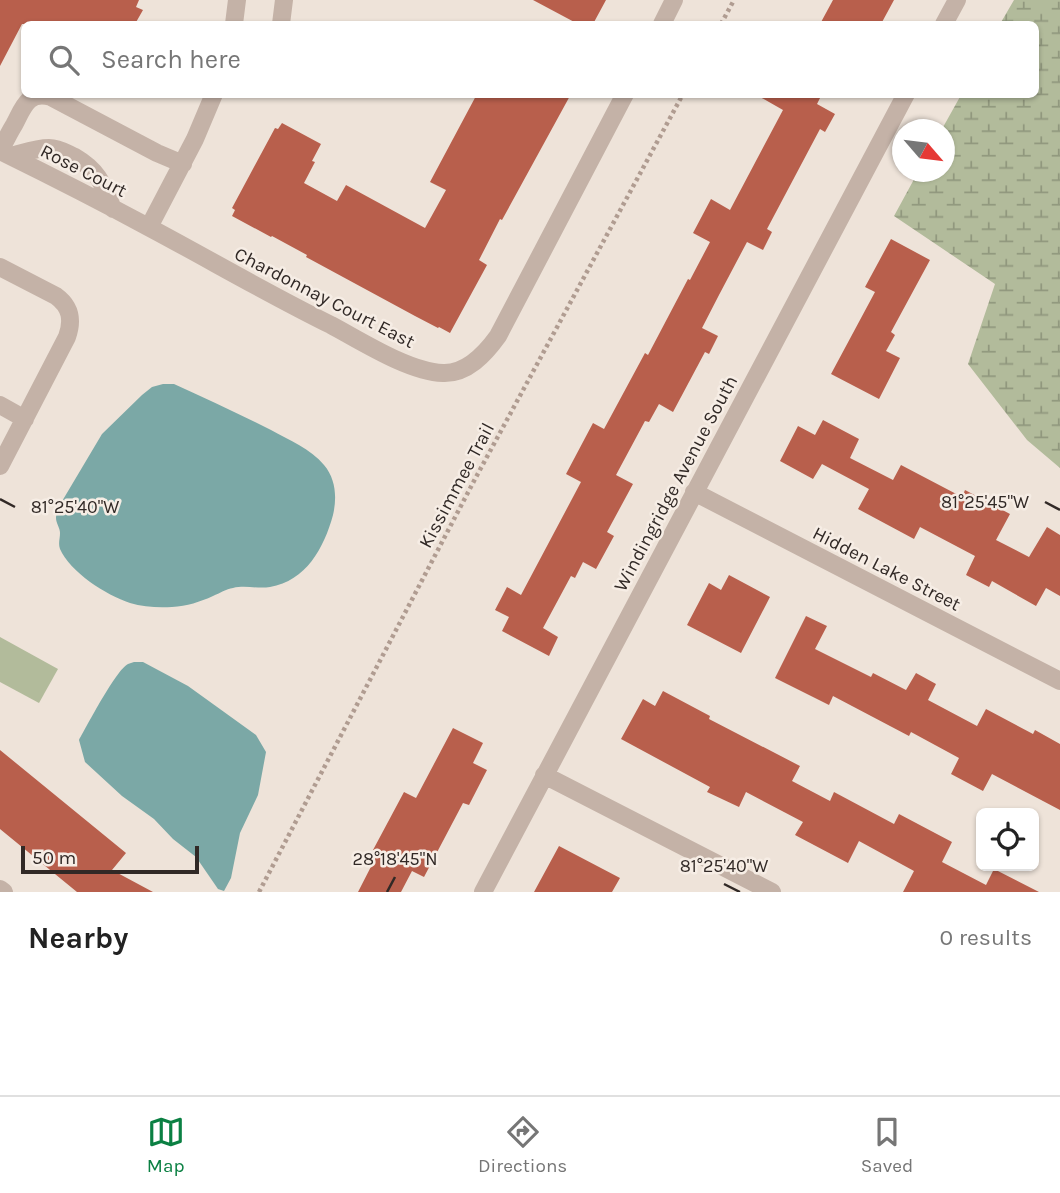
<!DOCTYPE html>
<html lang="en">
<head>
<meta charset="utf-8">
<style>
	:root { --surface:#fff; --page:#f6f6f6; --text:#222; --muted:#767676; --line:#e0e0e0; --accent:#0b8043 }
	body { margin:0; font-family:Karla,sans-serif; background:var(--page); color:var(--text) }
	.controls { position:absolute; right:21px; bottom:21px; display:grid; overflow:hidden; border-radius:10px; box-shadow:0 2px 5px #0004 }
	.controls button { width:63px; height:63px; display:grid; place-items:center; padding:0; border:0; border-bottom:2px solid var(--line); background:var(--surface); color:var(--text); font:35px sans-serif }
	.compass { position:absolute; left:892px; top:119px; width:63px; height:63px; border-radius:50%; background:var(--surface); box-shadow:0 2px 5px #0004; rotate:118deg }
	.scale { position:absolute; left:21px; bottom:18px; width:178px; box-sizing:border-box; padding-left:7px; border:4px solid #312926; border-top:0; font-size:19px; line-height:24px; white-space:nowrap; color:#312926; -webkit-text-stroke:5px #f6ede5; paint-order:stroke }
	.list { margin:0; padding:0; list-style:none }
	h2 { display:flex; justify-content:space-between; align-items:center; height:91px; margin:0; padding:0 28px; font-size:30px }
	h2 small { font-size:23px; font-weight:400; color:var(--muted) }
	.icon { flex:none; width:38px; height:38px; fill:none; stroke:currentColor; stroke-width:2; stroke-linecap:round; stroke-linejoin:round }
	.map { position:relative; flex:none; width:1060px; height:892px; overflow:hidden }
	.search { position:absolute; background:var(--surface); box-shadow:0 2px 5px #0004; left:21px; right:21px; top:21px; height:77px; display:flex; align-items:center; gap:18px; box-sizing:border-box; padding:0 24px; border-radius:10px; color:var(--muted); font-size:26px }
	.sheet { height:203px; background:var(--surface) }
	nav { display:flex; justify-content:space-around; align-items:center; box-sizing:border-box; height:98px; border-top:2px solid var(--line); background:var(--surface); font-size:19px; color:var(--muted) }
	nav a { display:grid; justify-items:center; gap:4px }
	nav .on { color:var(--accent) }
	.map>svg:first-child { display:block }
</style>
</head>
<body>
<div class="map">
<svg width="1060" height="892" viewBox="0 0 1060 892">
	<defs>
		<pattern id="wetland-marsh" width="20" height="14" patternUnits="userSpaceOnUse" patternTransform="scale(1.75)"><rect width="20" height="14" fill="#b2bb9b"/><path d="M1 5h8M5 5V1M11 12h8M15 12V8" fill="none" stroke="#91987e"/></pattern>
	</defs>
	<rect width="100%" height="100%" fill="#eee3d9"/>
	<path fill="#b2bb9b" d="M 0,637 L 58,669 L 39,703 L 0,682 Z"/>
	<path fill="url(#wetland-marsh)" d="M 1014,0 L 1060,0 L 1060,468 L 1027,440 L 968,364 L 995,284 L 894,216 L 918,172 L 944,172 L 944,130 L 942,129 L 961,95 L 1036,94 L 1036,24 L 1000,24 Z"/>
	<path fill="#7ba8a6" d="M 163,384 L 174,384 C 207,399 239,414 271,430 C 289,440 311,449 324,465 C 336,479 337,498 333,515 C 324,548 306,581 270,587 C 258,589 245,585 233,588 C 226,589 220,593 213,596 C 200,602 187,606 172,607 C 159,608 143,607 130,603 C 106,595 70,572 60,549 C 58,543 60,539 60,533 C 60,528 56,523 56,518 C 56,515 57,511 58,508 L 102,434 L 142,395 L 152,387 Z
		M 134,662 L 143,662 L 188,686 L 256,735 L 266,752 L 258,795 L 240,833 L 231,878 L 224,891 L 218,889 L 196,857 L 173,839 L 154,819 L 122,796 L 85,762 L 79,740 C 87,726 116,670 128,664 C 130,663 132,663 134,662 Z"/>
	<path fill="#b85f4c" d="M 0,0 L 139,0 L 136,7 L 143,10 L 135,24 L 22,24 L 0,66 Z
		M 533,0 L 606,0 L 593,24 L 578,24 Z
		M 833,0 L 894,0 L 881,24 L 820,24 Z
		M 477,94 L 571,94 L 502,220 L 500,219 L 479,260 L 487,265 L 450,333 L 439,327 L 438,328 L 415,316 L 306,257 L 307,255 L 272,236 L 271,237 L 232,216 L 235,210 L 232,208 L 275,128 L 278,129 L 282,123 L 321,144 L 312,161 L 315,162 L 304,183 L 337,201 L 346,185 L 425,228 L 446,190 L 430,182 Z
		M 755,94 L 822,94 L 817,104 L 835,114 L 825,132 L 820,129 L 767,229 L 772,232 L 763,250 L 747,242 L 719,295 L 702,328 L 718,336 L 709,354 L 705,352 L 673,412 L 659,404 L 649,422 L 645,421 L 616,475 L 633,484 L 607,532 L 614,536 L 596,569 L 583,562 L 575,578 L 571,576 L 543,628 L 558,637 L 549,656 L 502,631 L 509,617 L 495,610 L 507,587 L 521,595 L 581,482 L 566,474 L 593,423 L 604,429 L 645,353 L 648,355 L 688,279 L 690,280 L 710,242 L 693,233 L 711,199 L 730,210 L 783,110 Z
		M 891,239 L 930,260 L 891,332 L 895,335 L 886,351 L 900,358 L 879,399 L 831,374 L 875,292 L 865,287 Z
		M 823,420 L 859,439 L 850,458 L 893,480 L 901,465 L 962,497 L 965,490 L 1010,514 L 996,540 L 1029,557 L 1047,527 L 1060,535 L 1060,596 L 1046,588 L 1036,606 L 992,581 L 989,587 L 966,575 L 975,556 L 920,527 L 914,539 L 858,509 L 869,489 L 822,464 L 813,479 L 780,461 L 798,426 L 815,435 Z
		M 729,575 L 770,597 L 741,653 L 687,625 L 709,583 L 721,590 Z
		M 806,616 L 827,626 L 815,649 L 871,677 L 873,673 L 906,690 L 916,673 L 936,684 L 928,700 L 977,726 L 986,709 L 1033,734 L 1035,730 L 1060,744 L 1060,810 L 992,774 L 983,791 L 951,774 L 959,758 L 911,732 L 909,736 L 833,696 L 829,705 L 775,678 Z
		M 663,691 L 710,716 L 709,719 L 800,766 L 792,781 L 830,801 L 834,792 L 894,824 L 899,814 L 952,842 L 942,862 L 986,885 L 994,869 L 1039,892 L 903,892 L 914,871 L 859,841 L 848,863 L 795,835 L 803,822 L 746,792 L 739,807 L 707,792 L 710,787 L 621,739 L 643,699 L 655,706 Z
		M 453,728 L 483,743 L 473,763 L 487,770 L 469,805 L 463,803 L 424,877 L 412,871 L 401,892 L 358,892 L 378,853 L 373,850 L 404,792 L 416,798 Z
		M 0,750 L 126,853 L 112,870 L 153,892 L 77,892 L 0,829 Z
		M 559,846 L 620,878 L 612,892 L 534,892 Z"/>
	<g fill="none" stroke-linecap="round" stroke-linejoin="round">
		<path stroke="#b09c91" stroke-width="4.5" stroke-dasharray="3.5 3.5" stroke-linecap="butt" d="M 721,24 L 734,0
			M 259,892 L 475,479 L 683,94"/>
		<path stroke="#c4b2a7" stroke-width="18" d="M 234,24 L 237,0
			M 281,24 L 284,0
			M 662,24 L 674,0
			M 944,24 L 957,0
			M 0,150 C 5,142 9,133 14,125 C 23,108 28,90 51,97 L 157,153 L 183,164
			M 0,151 C 51,176 102,202 152,229 C 212,261 270,295 331,325 C 361,341 409,372 443,373 C 467,374 485,354 498,336 L 625,94
			M 11,156 C 23,153 36,148 49,148 C 59,148 66,153 75,157 C 99,171 103,185 113,209
			M 149,227 L 195,139 L 214,94
			M 0,267 L 56,296 C 71,307 73,320 67,337 L 0,466
			M 0,405 L 25,419
			M 694,492 L 1060,681
			M 544,775 L 772,892
			M 0,889 L 4,892
			M 483,892 L 906,94"/>
	</g>
	<path fill="none" stroke="#312926" stroke-width="2.5" d="M 0,499 L 15,507M 1045,502 L 1060,510M 724,884 L 740,892M 387,892 L 395,877"/>
	<g text-anchor="middle" stroke-width="5" stroke-linejoin="round" paint-order="stroke">
		<g font-size="19" fill="#312926" stroke="#f6ede5">
			<text transform="translate(84 170) rotate(27)" y="7">Rose Court</text>
			<text transform="translate(325 297) rotate(27)" y="7">Chardonnay Court East</text>
			<text transform="translate(675 483) rotate(-62)" y="7">Windingridge Avenue South</text>
			<text transform="translate(456 485) rotate(-62)" y="7">Kissimmee Trail</text>
			<text transform="translate(887 568) rotate(27)" y="7">Hidden Lake Street</text>
		</g>
	</g>
	<g font-size="18" text-anchor="middle" fill="#312926" stroke="#f6ede5" stroke-width="5" stroke-linejoin="round" paint-order="stroke">
		<text x="985" y="508">81°25'45"W</text>
		<text x="75" y="513">81°25'40"W</text>
		<text x="395" y="865">28°18'45"N</text>
		<text x="724" y="872">81°25'40"W</text>
	</g>
</svg>
<div class="controls">
<button><svg class="icon" aria-label="locate" viewBox="0 0 24 24"><circle cx="12" cy="12" r="6"/><path d="M12 2v4M12 18v4M2 12h4M18 12h4"/></svg></button>
</div>
<svg class="compass" viewBox="-18 -18 36 36"><path d="M0-13l5 13h-10z" fill="#e53935"/><path d="M0 13l5-13h-10z" fill="#767676"/></svg>
<div class="scale">50 m</div>
<div class="search"><svg class="icon" aria-label="search" viewBox="0 0 24 24"><circle cx="10" cy="10" r="6"/><path d="M15 15l6 6"/></svg>Search here</div>
</div>
<section class="sheet">
<h2>Nearby<small>0 results</small></h2>
<ul class="list">
</ul>
</section>
<nav>
<a class="on"><svg class="icon" aria-label="map" viewBox="0 0 24 24"><path d="M3 6l6-2 6 2 6-2v14l-6 2-6-2-6 2zM9 4v14M15 6v14"/></svg>Map</a>
<a><svg class="icon" aria-label="directions" viewBox="0 0 24 24"><path d="M12 3l9 9-9 9-9-9zM9 14v-3h6M13 9l2 2-2 2"/></svg>Directions</a>
<a><svg class="icon" aria-label="saved" viewBox="0 0 24 24"><path d="M7 4h10v16l-5-4-5 4z"/></svg>Saved</a>
</nav>
</body>
</html>
